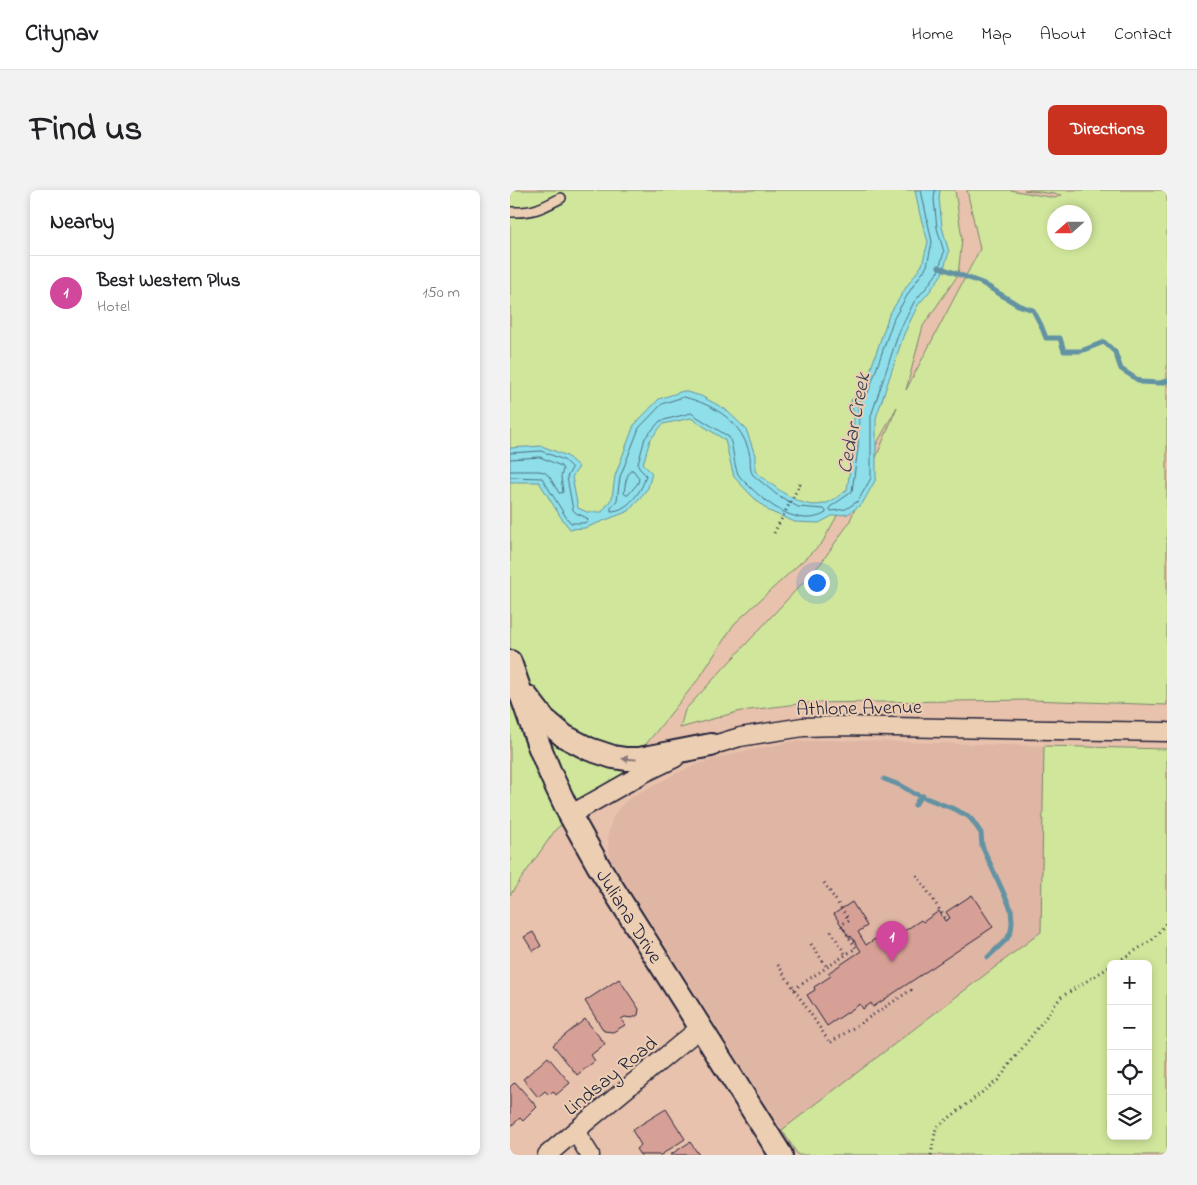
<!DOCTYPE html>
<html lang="en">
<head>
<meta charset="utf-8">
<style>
	:root { --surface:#fff; --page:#f2f2f2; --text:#202124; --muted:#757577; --line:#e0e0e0; --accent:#c8321e }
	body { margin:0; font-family:"Indie Flower",sans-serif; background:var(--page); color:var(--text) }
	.controls { position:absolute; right:15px; bottom:15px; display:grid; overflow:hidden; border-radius:8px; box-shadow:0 2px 8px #0003 }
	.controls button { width:45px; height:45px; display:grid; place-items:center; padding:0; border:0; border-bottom:1px solid var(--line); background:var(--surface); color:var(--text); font:25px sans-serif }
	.compass { position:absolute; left:537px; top:15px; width:45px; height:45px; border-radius:50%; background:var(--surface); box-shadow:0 2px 8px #0003; rotate:249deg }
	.you { position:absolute; left:306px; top:392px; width:18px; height:18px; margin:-12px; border:4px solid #fff; border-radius:50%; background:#1a73e8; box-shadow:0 0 0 8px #1a73e833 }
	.badge { display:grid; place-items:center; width:32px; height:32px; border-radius:50%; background:var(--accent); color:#fff; font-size:16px; font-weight:700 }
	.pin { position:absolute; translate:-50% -41px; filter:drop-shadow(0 1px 2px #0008) }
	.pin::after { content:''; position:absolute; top:26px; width:18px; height:15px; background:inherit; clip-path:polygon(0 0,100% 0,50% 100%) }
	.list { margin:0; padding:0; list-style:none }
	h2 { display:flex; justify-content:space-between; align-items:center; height:65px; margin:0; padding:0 20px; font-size:21px }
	h2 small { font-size:16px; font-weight:400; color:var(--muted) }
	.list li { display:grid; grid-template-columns:32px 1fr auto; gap:15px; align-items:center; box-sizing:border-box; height:75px; padding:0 20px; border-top:1px solid var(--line) }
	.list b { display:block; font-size:19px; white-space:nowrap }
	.list p { margin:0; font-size:16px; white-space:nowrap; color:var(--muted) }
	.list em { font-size:16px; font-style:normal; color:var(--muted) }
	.icon { flex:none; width:28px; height:28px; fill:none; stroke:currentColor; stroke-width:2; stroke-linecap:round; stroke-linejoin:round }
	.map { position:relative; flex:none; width:657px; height:965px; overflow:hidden; border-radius:8px }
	header { display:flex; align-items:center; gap:30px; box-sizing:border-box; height:70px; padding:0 25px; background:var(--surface); border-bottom:1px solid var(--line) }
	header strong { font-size:24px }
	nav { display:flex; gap:28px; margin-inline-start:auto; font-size:18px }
	.intro { display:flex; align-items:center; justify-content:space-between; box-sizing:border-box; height:120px; padding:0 30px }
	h1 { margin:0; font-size:35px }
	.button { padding:12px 22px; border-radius:8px; background:var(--accent); color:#fff; font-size:18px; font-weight:700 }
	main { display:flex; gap:30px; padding:0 30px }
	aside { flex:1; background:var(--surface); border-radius:8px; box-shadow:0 2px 8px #0003 }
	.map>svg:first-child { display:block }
</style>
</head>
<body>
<header>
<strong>Citynav</strong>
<nav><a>Home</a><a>Map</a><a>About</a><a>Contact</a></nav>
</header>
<div class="intro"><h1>Find us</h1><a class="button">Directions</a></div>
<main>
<aside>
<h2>Nearby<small></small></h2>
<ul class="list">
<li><span class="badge" style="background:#d1479c">1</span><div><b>Best Western Plus</b><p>Hotel</p></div><em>150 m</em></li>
</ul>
</aside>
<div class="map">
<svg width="657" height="965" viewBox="0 0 657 965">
	<rect width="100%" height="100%" fill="#e8c2ac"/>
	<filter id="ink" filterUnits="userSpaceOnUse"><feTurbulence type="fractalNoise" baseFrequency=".02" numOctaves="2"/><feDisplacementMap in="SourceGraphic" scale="10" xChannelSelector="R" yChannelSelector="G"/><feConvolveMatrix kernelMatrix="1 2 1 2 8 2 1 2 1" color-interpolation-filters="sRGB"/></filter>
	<g filter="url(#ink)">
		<path fill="#dfb5a4" d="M 317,550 L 534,556 L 531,742 L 272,940 L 102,671 L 99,663 L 98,645 L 102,629 L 109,618 L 116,611 L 123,606 L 167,583 L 189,574 L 225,563 L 282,552 Z"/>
		<path fill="#d0e69b" stroke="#79846b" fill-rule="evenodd" d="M 0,0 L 445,0 L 452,49 L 448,85 L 413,136 L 396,200 L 470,59 L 457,0 L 500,0 L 545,8 L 552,5 L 514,0 L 657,0 L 657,515 L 521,510 L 296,513 L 231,521 L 170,538 L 175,520 L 311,373 L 339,333 L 387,217 L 312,353 L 224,434 L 190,487 L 104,594 L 46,639 L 0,705 ZM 544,22 L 574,22 L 574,52 L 544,52 Z
			M 534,556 L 657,559 L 657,965 L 288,965 L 272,940 L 531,742 ZM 601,774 L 638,774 L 638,946 L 601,946 Z"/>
		<path fill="#8edfe9" stroke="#6393a3" d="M 405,0 L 430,0 L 429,8 L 432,37 L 439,62 L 432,84 L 420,101 L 408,115 L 394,144 L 366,228 L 366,289 L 352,314 L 338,324 L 322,326 L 309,333 L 285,332 L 259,321 L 243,307 L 224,287 L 215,250 L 181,228 L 153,234 L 140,250 L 133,274 L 142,283 L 138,298 L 119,321 L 75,338 L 60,339 L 52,329 L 29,292 L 0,292 L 0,258 L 32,256 L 57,266 L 69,277 L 62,287 L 68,318 L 77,322 L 92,322 L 102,308 L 105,286 L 124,235 L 149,209 L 173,201 L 191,206 L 215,219 L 236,239 L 245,265 L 245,281 C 263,295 289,320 313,314 C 322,312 330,305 337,300 L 343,258 L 344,226 L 341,210 L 353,202 L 379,125 L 397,96 L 412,75 L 418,52 L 410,25 Z"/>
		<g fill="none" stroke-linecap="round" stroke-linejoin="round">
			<path stroke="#4d6e81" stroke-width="1" d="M 411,0 L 422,52 L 417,76 L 401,99 L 384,128 L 358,203 L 347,213 L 349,226 L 348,258 L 342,301 L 339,304 L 320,317 L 320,319 L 321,321 L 336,319 L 348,311 L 361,288 L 361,226 L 389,142 L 404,112 L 416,98 L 428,82 L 434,62 L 427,38 L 424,9 L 425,0
				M 174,207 C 205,215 233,232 240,266 C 241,273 239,279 243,285 L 266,304 L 288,317 L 314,319 L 316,321 L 316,323 C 289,339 257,314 238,295 C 235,292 230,288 228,284 C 223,272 224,258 219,247 L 181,223 L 150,231 L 135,248 L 128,274 L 129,278 L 136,285 C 133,300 118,321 101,321 L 101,318 L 107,310 L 110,287 L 129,238 L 152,214 Z
				M 0,263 L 31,261 L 54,270 L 62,278 L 57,287 L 63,320 L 66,323 L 77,328 L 78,331 L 74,333 L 61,333 L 56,327 L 32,288 L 0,287
				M 0,269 L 30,267 L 51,276 L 53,279 L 51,287 L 53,302 L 51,303 L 49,303 L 39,286 L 34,282 L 29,281 L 0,281
				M 121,280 L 123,280 L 129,288 L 128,293 L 118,305 L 116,305 L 114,303 C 115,295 116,286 121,280 Z"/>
			<path stroke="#6393a3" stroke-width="5" d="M 429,77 L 472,93 L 508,115 L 523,120 L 531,135 L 536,148 L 550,148 L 554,161 L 571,161 L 594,152 L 605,162 L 611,179 L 631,192 L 650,193 L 657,191
				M 374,589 L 392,596 L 403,603 L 444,619 L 458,626 L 462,630 L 471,643 L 472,656 L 501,719 L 502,732 L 501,741 L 497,749 L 478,767
				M 405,615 L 408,610 L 413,606"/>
		</g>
		<path fill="#d7a097" stroke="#22223b" d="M 462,705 L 483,737 L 363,817 L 361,813 L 353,819 L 350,814 L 317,836 L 297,805 L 305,800 L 304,797 L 321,786 L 318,783 L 351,761 L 341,746 L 339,747 L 324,724 L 342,712 L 357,736 L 348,742 L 356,755 L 365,749 L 366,751 L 372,747 L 376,753 L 411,730 L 413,732 L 429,721 L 435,731 L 440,728 L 436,722 Z
			M 23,742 L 31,756 L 23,761 L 14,747 Z
			M 109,789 L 129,819 L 128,825 L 122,828 L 115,827 L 111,829 L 115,835 L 103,842 L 94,841 L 75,811 Z
			M 75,829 L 95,854 L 81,865 L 85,871 L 67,885 L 43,855 Z
			M 38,867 L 60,893 L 46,905 L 43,901 L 39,905 L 35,901 L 28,907 L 13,889 Z
			M 5,892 L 27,917 L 13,931 L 10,928 L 0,937 L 0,897 Z
			M 156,919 L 175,949 L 151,965 L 130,965 L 126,959 L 131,955 L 122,940 Z
			M 180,952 L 189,965 L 160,965 Z"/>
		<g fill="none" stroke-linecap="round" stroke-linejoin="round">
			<g stroke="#22223b" stroke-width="12">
				<path id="service" d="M 0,22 C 23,23 32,18 51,8"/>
			</g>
			<g stroke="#22223b" stroke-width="21">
				<path id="minor" d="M 190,559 L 230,547 L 293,537 L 328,536 L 657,542
					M 60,625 L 134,583 L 165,568
					M 65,941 L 80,965
					M 37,965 L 65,941 L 190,838"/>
			</g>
			<g stroke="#22223b" stroke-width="26">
				<g id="tertiary">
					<path id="s1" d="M 0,472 L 28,553 L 41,585 L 60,625 L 88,675 L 271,965"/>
					<path d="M 17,507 L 34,529 L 54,546 L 79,559 L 103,567 L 116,569 L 129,569 L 201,555"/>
				</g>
			</g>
			<path stroke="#22223b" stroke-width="3" stroke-dasharray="1 4" stroke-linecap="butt" d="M 264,343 L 292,290
				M 407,685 L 435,728
				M 321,741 L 336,765
				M 301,754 L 317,777
				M 604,774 L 642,750 L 657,732
				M 268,775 L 320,853 L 401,800 L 399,797
				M 284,799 L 346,758 L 331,735 L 339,730 L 313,691
				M 421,965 L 426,938 L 488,890 L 551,807 L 601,776"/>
			<use href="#service" stroke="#eccfb3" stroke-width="9"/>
			<use href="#minor" stroke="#eccfb3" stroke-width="18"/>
			<use href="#tertiary" stroke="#eccfb3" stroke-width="22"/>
		</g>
		<defs><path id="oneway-solid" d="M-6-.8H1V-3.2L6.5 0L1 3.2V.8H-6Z" transform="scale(1.25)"/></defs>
		<use fill="#877877" href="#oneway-solid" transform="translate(119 569) rotate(-177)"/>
	</g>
	<g text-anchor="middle" stroke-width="4" stroke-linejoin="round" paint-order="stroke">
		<g font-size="20" fill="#22223b" stroke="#eccfb3">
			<text transform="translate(349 517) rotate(-1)" y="7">Athlone Avenue</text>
			<text dy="7" stroke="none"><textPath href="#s1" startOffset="282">Juliana Drive</textPath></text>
			<text transform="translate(100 885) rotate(-39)" y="7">Lindsay Road</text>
		</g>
		<g font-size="21" font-style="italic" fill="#323e55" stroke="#eccfb3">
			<text transform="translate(343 233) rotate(-79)" y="7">Cedar Creek</text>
		</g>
	</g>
</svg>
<div class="controls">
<button>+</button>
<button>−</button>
<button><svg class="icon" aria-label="locate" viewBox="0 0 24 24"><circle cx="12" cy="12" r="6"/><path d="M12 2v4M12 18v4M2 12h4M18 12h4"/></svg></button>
<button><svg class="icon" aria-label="layers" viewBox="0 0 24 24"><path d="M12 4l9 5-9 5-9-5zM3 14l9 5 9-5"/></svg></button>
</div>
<svg class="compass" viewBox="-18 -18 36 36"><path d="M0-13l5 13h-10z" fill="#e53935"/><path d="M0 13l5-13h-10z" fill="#757577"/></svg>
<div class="you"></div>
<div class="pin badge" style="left:382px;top:772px;background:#d1479c">1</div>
</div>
</main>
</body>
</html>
